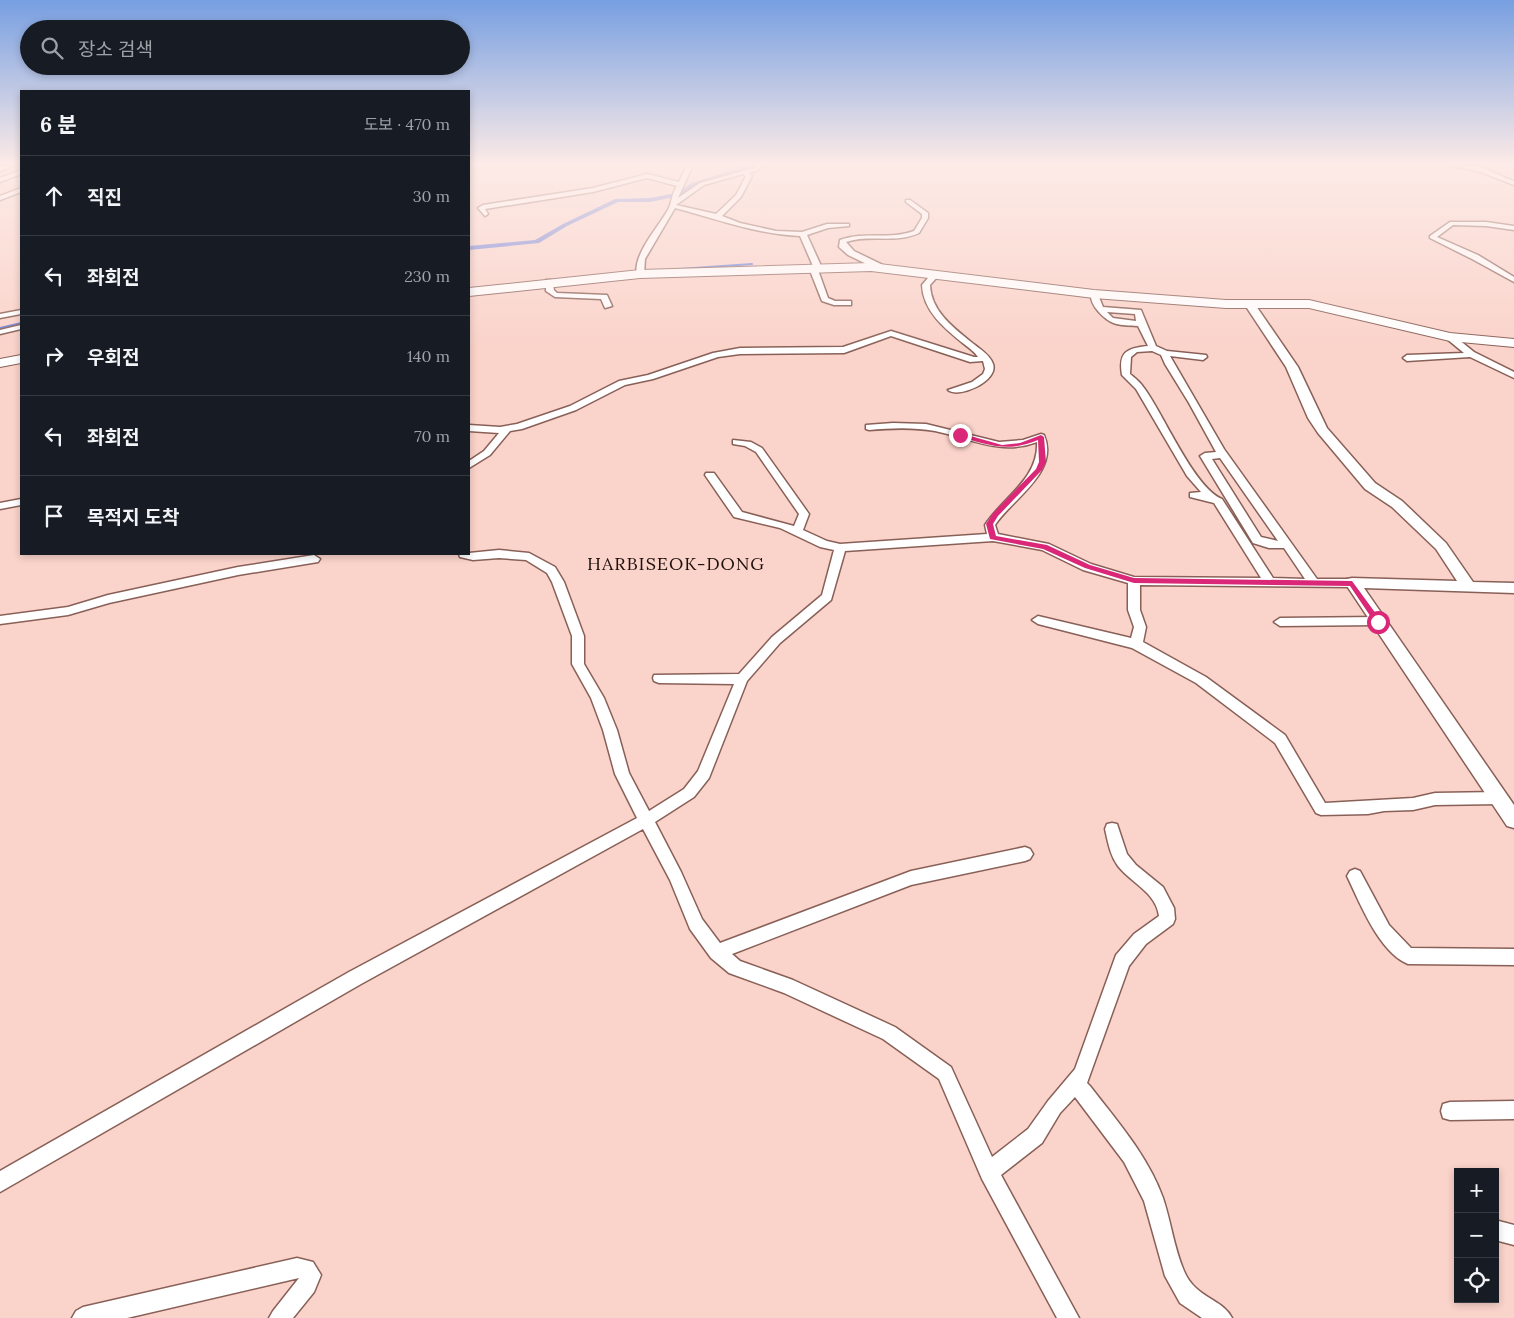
<!DOCTYPE html>
<html lang="ko">
<head>
<meta charset="utf-8">
<style>
	:root { --surface:#171b24; --page:#242831; --text:#f1f3f6; --muted:#9ea1a6; --line:#363941 }
	body { margin:0; font-family:Lora,"Noto Sans KR",serif; background:var(--page); color:var(--text) }
	.controls { position:absolute; right:15px; bottom:15px; display:grid; overflow:hidden; border-radius:0px; box-shadow:0 2px 8px #0003 }
	.controls button { width:45px; height:45px; display:grid; place-items:center; padding:0; border:0; border-bottom:1px solid var(--line); background:var(--surface); color:var(--text); font:25px sans-serif }
	.stop { position:absolute; width:15px; height:15px; margin:-11px; border:4px solid #db2777; border-radius:50%; background:#fff }
	.stop.end { background:#db2777; border-color:#fff; box-shadow:0 1px 5px #0008 }
	.list { margin:0; padding:0; list-style:none }
	h2 { display:flex; justify-content:space-between; align-items:center; height:65px; margin:0; padding:0 20px; font-size:21px }
	h2 small { font-size:16px; font-weight:400; color:var(--muted) }
	.list li { display:grid; grid-template-columns:32px 1fr auto; gap:15px; align-items:center; box-sizing:border-box; height:80px; padding:0 20px; border-top:1px solid var(--line) }
	.list b { display:block; font-size:19px; white-space:nowrap }
	.list em { font-size:16px; font-style:normal; color:var(--muted) }
	.icon { flex:none; width:28px; height:28px; fill:none; stroke:currentColor; stroke-width:2; stroke-linecap:round; stroke-linejoin:round }
	.map { position:relative; flex:none; width:1514px; height:1318px; overflow:hidden }
	.search { position:absolute; background:var(--surface); box-shadow:0 2px 8px #0003; left:20px; top:20px; width:450px; height:55px; display:flex; align-items:center; gap:12px; box-sizing:border-box; padding:0 18px; border-radius:28px; color:var(--muted); font-size:19px }
	.panel { position:absolute; background:var(--surface); box-shadow:0 2px 8px #0003; left:20px; top:90px; width:450px; height:465px; border-radius:0px }
	.map>svg:first-child { display:block }
</style>
</head>
<body>
<div class="map">
<svg width="1514" height="1318" viewBox="0 0 1514 1318">
	<rect width="100%" height="100%" fill="#fad3ca"/>
	<g fill="none" stroke-linecap="round" stroke-linejoin="round">
		<path stroke="#6d7fd7" stroke-width="2" d="M 753,165 L 762,165
			M 680,269 L 752,264"/>
		<path fill="#6d7fd7" fill-rule="evenodd" d="M 0,165 L 8,165 L 0,168 Z
			M 749,165 L 756,165 L 745,171 L 696,185 L 680,196 L 650,202 L 618,202 L 567,226 L 539,243 L 469,250 L 469,246 L 535,240 L 563,224 L 615,199 L 650,198 L 676,193 L 692,183 Z
			M 21,322 L 21,326 L 0,331 L 0,327 Z"/>
		<g stroke="#896057" stroke-width="3">
			<path id="minor" d="M 7,165 L 16,165 L 0,171 L 0,167 Z
				M 687,165 L 693,165 L 678,198 L 700,183 L 754,168 L 757,165 L 763,165 L 758,170 L 749,173 L 752,176 L 741,197 L 722,216 L 740,223 L 776,231 L 802,232 L 827,224 L 849,224 L 849,226 L 828,228 L 807,235 L 822,268 L 818,270 L 828,298 L 835,301 L 851,301 L 851,305 L 834,305 L 822,301 L 809,268 L 813,266 L 800,236 C 756,234 717,219 675,208 L 645,259 L 644,274 L 637,276 C 632,254 659,227 669,208 C 672,200 672,193 677,186 L 647,178 L 593,192 L 485,209 L 488,214 L 485,216 L 478,208 L 483,205 L 593,188 L 647,174 L 679,182 ZM 743,174 L 746,176 L 736,195 L 716,214 L 676,205 L 704,185 Z
				M 1449,165 L 1471,167 L 1468,165 C 1483,165 1499,176 1514,181 L 1514,185 L 1481,172 Z
				M 21,170 L 21,174 L 0,182 L 0,178 Z
				M 21,188 L 21,192 L 0,200 L 0,196 Z
				M 906,200 L 910,200 L 928,213 L 928,218 L 919,233 C 895,244 870,234 846,242 L 854,251 L 887,267 L 887,271 L 881,271 L 848,255 L 839,247 L 840,240 C 864,231 890,240 914,231 L 922,218 L 922,214 L 906,202 Z
				M 1450,222 L 1486,222 L 1514,226 L 1514,230 L 1486,226 L 1453,225 L 1437,237 L 1478,255 L 1514,277 L 1514,282 L 1472,259 L 1430,238 L 1430,236 Z
				M 933,272 L 940,274 L 930,285 C 931,312 955,329 975,345 C 981,350 990,355 993,364 C 999,381 958,399 948,390 L 972,382 L 983,374 L 985,369 L 983,361 L 970,362 L 891,336 L 844,353 L 740,354 L 718,357 L 653,379 L 625,385 L 576,410 L 522,429 L 510,431 L 490,455 L 469,468 L 469,461 L 484,451 L 499,433 L 469,431 L 469,425 L 500,427 L 517,424 L 570,406 L 619,381 L 648,375 L 713,353 L 740,348 L 843,347 L 891,331 L 974,357 L 978,357 C 975,352 969,348 964,344 C 945,329 923,311 922,285 Z
				M 546,280 L 552,280 L 554,290 L 557,293 L 607,295 L 612,306 L 605,308 L 601,299 L 555,297 L 546,291 Z
				M 1091,292 L 1097,292 L 1103,307 L 1141,310 L 1156,346 L 1167,351 L 1206,355 L 1207,357 L 1203,360 L 1170,356 L 1224,449 L 1317,579 L 1352,579 L 1358,583 L 1352,587 L 1140,585 L 1140,610 L 1146,627 L 1143,642 L 1206,677 L 1285,735 L 1325,803 L 1413,798 L 1435,793 L 1499,792 L 1504,794 L 1506,798 L 1504,802 L 1499,804 L 1435,805 L 1413,810 L 1384,811 L 1368,814 L 1321,815 L 1316,813 L 1275,743 L 1196,683 L 1132,648 L 1038,624 L 1032,620 L 1038,616 L 1131,638 L 1134,627 L 1128,610 L 1128,583 L 1083,570 L 1042,550 L 993,541 L 845,551 L 831,600 L 780,643 L 747,681 L 709,778 L 694,797 L 655,822 L 681,872 L 702,919 L 720,943 L 911,871 L 1025,847 L 1030,849 L 1033,854 L 1030,859 L 1025,861 L 911,885 L 732,954 L 740,961 L 793,980 L 895,1027 L 951,1067 L 992,1157 L 1028,1129 L 1048,1101 L 1075,1069 L 1116,955 L 1134,934 L 1159,916 C 1156,892 1131,883 1118,866 C 1110,855 1108,842 1105,829 L 1107,824 L 1112,823 L 1117,824 L 1127,854 L 1136,865 L 1163,887 L 1174,908 L 1175,919 L 1173,924 L 1146,944 L 1129,966 L 1087,1083 L 1090,1086 C 1117,1121 1148,1156 1163,1198 C 1171,1222 1174,1248 1184,1271 C 1195,1298 1223,1299 1232,1318 L 1202,1318 L 1180,1303 L 1165,1276 L 1144,1201 L 1124,1162 L 1075,1097 L 1060,1113 L 1042,1143 L 1001,1175 L 1079,1318 L 1057,1318 L 982,1179 L 939,1079 L 883,1039 L 784,993 L 729,973 L 711,958 L 690,929 L 670,880 L 643,829 L 361,984 L 0,1192 L 0,1171 L 349,972 L 637,818 L 615,774 L 603,730 L 591,698 L 572,664 L 572,636 L 552,582 L 547,573 L 526,560 L 499,558 L 473,560 L 460,557 L 459,554 L 499,550 L 529,553 L 555,567 L 564,582 L 584,636 L 584,664 L 604,698 L 617,730 L 629,773 L 649,811 L 684,789 L 698,771 L 734,684 L 659,683 L 654,681 L 653,678 L 654,675 L 739,674 L 772,637 L 822,595 L 834,550 L 820,547 L 780,528 L 734,517 L 705,475 L 706,473 L 714,473 L 742,512 L 794,526 L 799,514 L 756,452 L 745,446 L 733,444 L 733,440 L 751,442 L 762,448 L 809,514 L 803,530 L 827,541 L 840,544 L 987,534 L 985,525 C 1003,497 1039,479 1037,442 C 1000,456 970,438 935,431 C 913,427 891,428 869,430 L 866,429 L 866,425 L 893,423 L 926,424 L 999,442 L 1023,440 L 1041,434 L 1044,435 C 1060,472 1012,499 995,525 L 998,534 L 1049,544 L 1091,564 L 1134,577 L 1261,578 L 1214,503 L 1190,497 L 1190,493 L 1201,492 L 1187,476 L 1136,389 L 1122,375 C 1118,352 1127,348 1148,346 L 1138,326 C 1119,325 1111,326 1098,311 C 1093,305 1090,299 1091,292 ZM 1107,312 L 1135,314 L 1136,321 L 1113,318 ZM 1152,351 L 1161,355 L 1165,364 L 1189,403 L 1216,452 L 1205,453 L 1200,456 L 1253,543 L 1269,548 L 1284,548 L 1305,579 L 1273,578 L 1222,499 C 1194,488 1163,413 1144,388 C 1141,383 1135,378 1130,374 L 1131,357 L 1137,352 ZM 1220,458 L 1278,541 L 1261,537 L 1212,459 Z
				M 21,310 L 21,314 L 0,318 L 0,314 Z
				M 21,325 L 21,329 L 0,334 L 0,330 Z
				M 1447,335 L 1453,335 L 1474,352 L 1514,372 L 1514,378 L 1470,357 L 1407,361 L 1403,358 L 1407,355 L 1464,353 L 1447,339 Z
				M 21,499 L 21,505 L 0,509 L 0,503 Z
				M 314,555 L 320,559 L 318,562 L 238,575 L 109,603 L 68,615 L 0,624 L 0,616 L 68,607 L 108,595 L 238,567 Z
				M 1378,617 L 1384,621 L 1378,625 L 1280,626 L 1274,622 L 1280,618 Z
				M 1355,869 L 1360,871 L 1389,925 L 1411,948 L 1514,949 L 1514,965 L 1408,964 C 1379,952 1360,903 1347,876 L 1350,871 Z
				M 1514,1101 L 1514,1119 L 1450,1120 L 1443,1118 L 1441,1111 L 1443,1104 L 1450,1102 Z
				M 1495,1220 L 1514,1225 L 1514,1245 L 1495,1240 Z
				M 297,1258 L 313,1262 L 321,1275 L 314,1292 L 293,1318 L 269,1318 L 273,1311 L 299,1278 L 127,1318 L 72,1318 L 76,1311 L 83,1307 Z"/>
		</g>
		<g stroke="#896057" stroke-width="3">
			<path id="tertiary" d="M 1250,302 L 1254,303 L 1298,367 L 1327,428 L 1375,483 L 1402,501 L 1446,543 L 1473,582 L 1514,583 L 1514,593 L 1364,588 L 1514,805 L 1514,828 L 1507,826 L 1345,583 L 1347,579 L 1352,578 L 1457,581 L 1436,549 L 1392,507 L 1365,489 L 1318,433 L 1308,418 L 1286,367 L 1245,305 Z"/>
		</g>
		<g stroke="#896057" stroke-width="2">
			<path id="primary" d="M 871,263 L 1094,290 L 1226,300 L 1309,300 L 1450,333 L 1514,339 L 1514,347 L 1450,341 L 1309,308 L 1226,308 L 1094,298 L 871,271 L 640,278 L 469,296 L 469,288 L 640,270 Z
				M 21,355 L 21,363 L 0,367 L 0,359 Z"/>
		</g>
		<use href="#minor" fill="#fff" fill-rule="evenodd"/>
		<use href="#tertiary" fill="#fff" fill-rule="evenodd"/>
		<use href="#primary" fill="#fff" fill-rule="evenodd"/>
	</g>
	<linearGradient id="sky" x2="0" y2="1"><stop stop-color="#779fe1"/><stop offset="0.47" stop-color="#fdebe7"/><stop offset="1" stop-color="#fdebe7" stop-opacity="0"/></linearGradient>
	<rect width="1514" height="349" fill="url(#sky)"/>
	<path fill="#db2777" d="M 960,433 L 1002,445 L 1020,443 L 1041,435 L 1044,437 L 1046,462 L 1042,470 L 998,516 L 993,524 L 996,536 L 1047,545 L 1090,565 L 1134,578 L 1352,581 L 1382,622 L 1375,623 L 1350,586 L 1134,583 L 1085,568 L 1043,549 L 990,539 L 986,524 L 993,513 L 1036,469 L 1039,462 L 1038,440 C 1007,453 989,445 957,436 Z"/>
	<g text-anchor="middle" stroke-width="5" stroke-linejoin="round" paint-order="stroke">
		<g font-size="18" letter-spacing="1" fill="#20100d" stroke="#fad3ca">
			<text x="676" y="570">HARBISEOK-DONG</text>
		</g>
	</g>
</svg>
<div class="controls">
<button>+</button>
<button>−</button>
<button><svg class="icon" aria-label="locate" viewBox="0 0 24 24"><circle cx="12" cy="12" r="6"/><path d="M12 2v4M12 18v4M2 12h4M18 12h4"/></svg></button>
</div>
<div class="stop" style="left:1378px;top:622px"></div>
<div class="stop end" style="left:960px;top:435px"></div>
<div class="search"><svg class="icon" aria-label="search" viewBox="0 0 24 24"><circle cx="10" cy="10" r="6"/><path d="M15 15l6 6"/></svg>장소 검색</div>
<section class="panel">
<h2>6 분<small>도보 · 470 m</small></h2>
<ul class="list">
<li><svg class="icon" aria-label="ahead" viewBox="0 0 24 24"><path d="M12 20V5M6 11l6-6 6 6"/></svg><div><b>직진</b></div><em>30 m</em></li>
<li><svg class="icon" aria-label="left" viewBox="0 0 24 24"><path d="M17 20v-9H6M10 6l-5 5 5 5"/></svg><div><b>좌회전</b></div><em>230 m</em></li>
<li><svg class="icon" aria-label="right" viewBox="0 0 24 24"><path d="M7 20v-9h11M14 6l5 5-5 5"/></svg><div><b>우회전</b></div><em>140 m</em></li>
<li><svg class="icon" aria-label="left" viewBox="0 0 24 24"><path d="M17 20v-9H6M10 6l-5 5 5 5"/></svg><div><b>좌회전</b></div><em>70 m</em></li>
<li><svg class="icon" aria-label="arrive" viewBox="0 0 24 24"><path d="M6 21V4h12l-3 4 3 4H6"/></svg><div><b>목적지 도착</b></div></li>
</ul>
</section>
</div>
</body>
</html>
